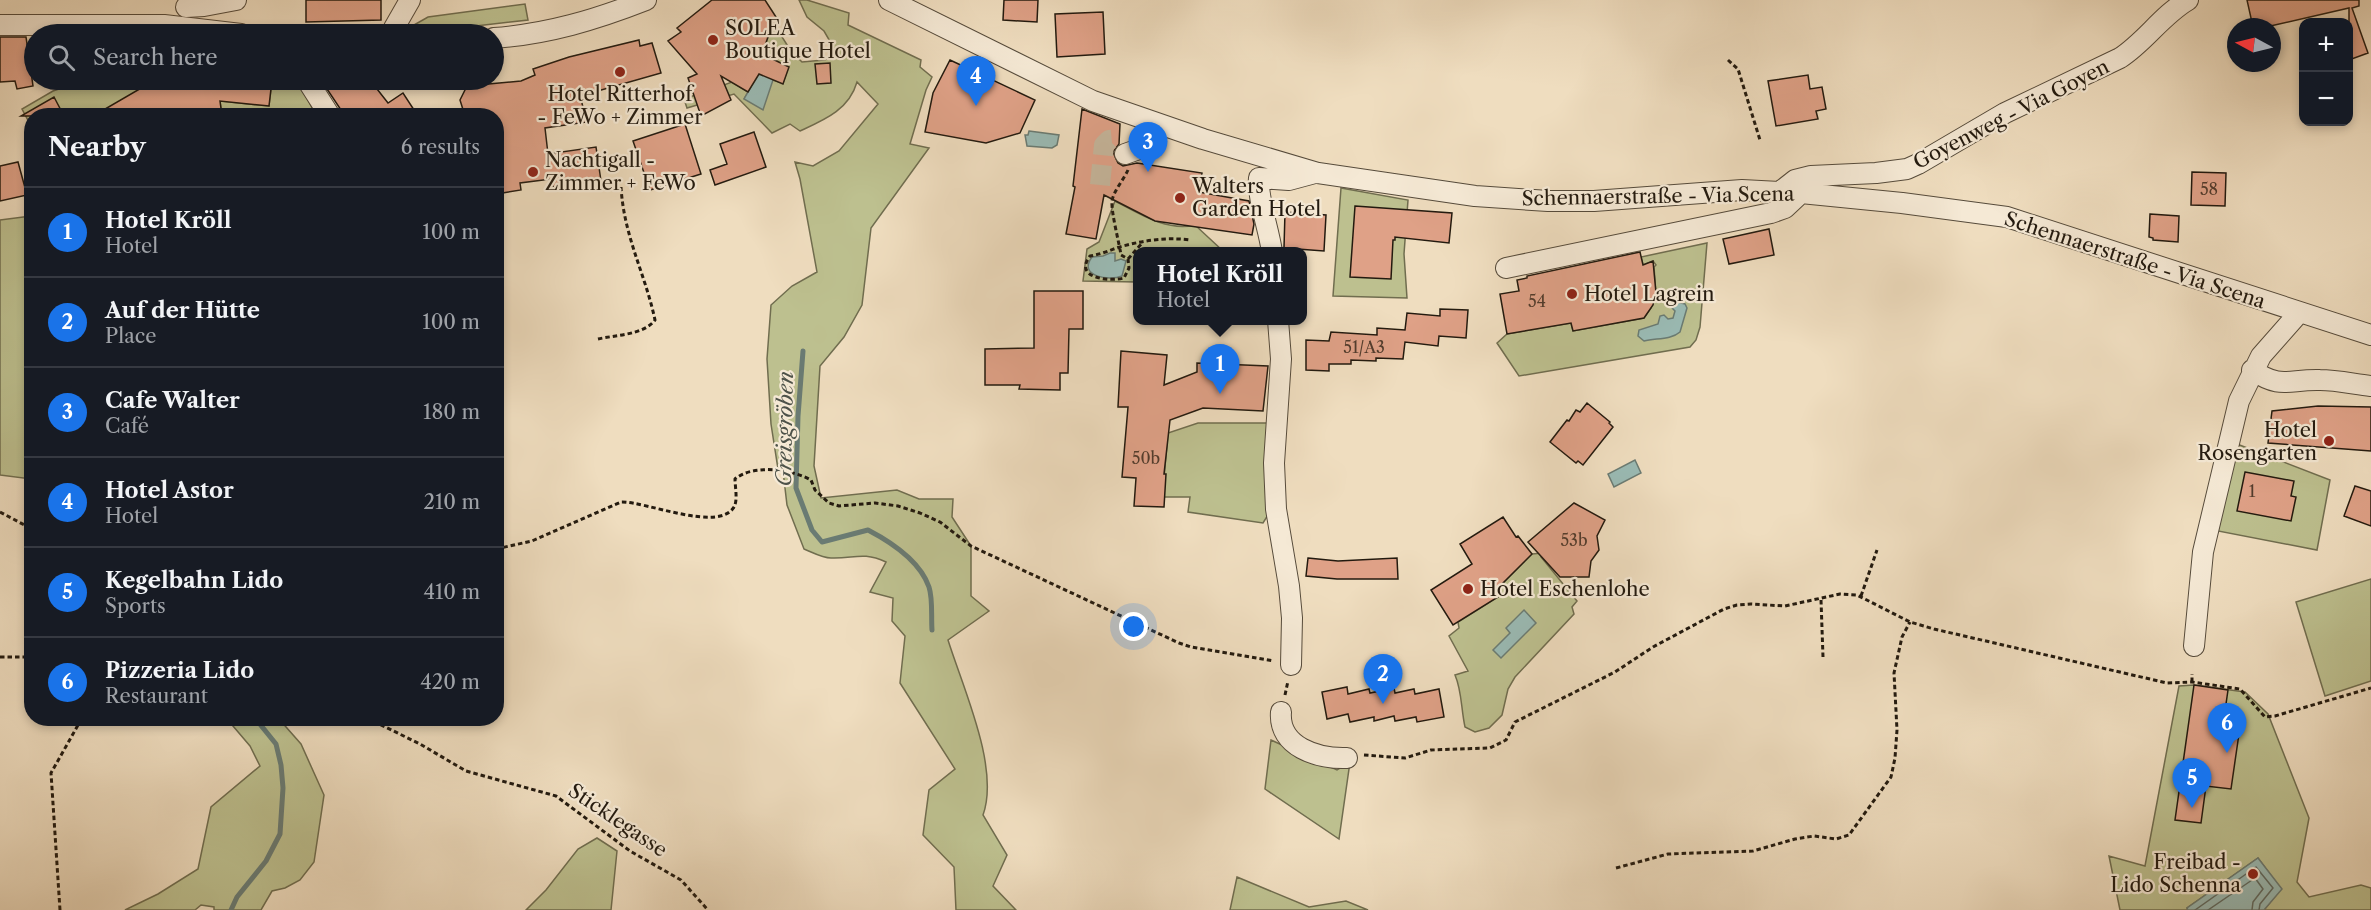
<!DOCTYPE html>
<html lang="en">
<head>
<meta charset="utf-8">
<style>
	:root { --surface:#171b24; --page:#242831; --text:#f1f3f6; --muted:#9ea1a6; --line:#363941; --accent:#1a73e8 }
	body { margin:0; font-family:"Libre Caslon Text",serif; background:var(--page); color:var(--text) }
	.controls { position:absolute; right:18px; top:18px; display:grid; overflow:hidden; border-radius:12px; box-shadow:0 3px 9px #0003 }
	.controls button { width:54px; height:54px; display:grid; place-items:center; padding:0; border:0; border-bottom:2px solid var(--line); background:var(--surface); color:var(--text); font:30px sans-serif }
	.compass { position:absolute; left:2227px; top:18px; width:54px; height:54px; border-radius:50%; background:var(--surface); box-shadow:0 3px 9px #0003; rotate:277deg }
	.you { position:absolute; left:1134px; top:627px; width:21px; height:21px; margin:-15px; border:4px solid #fff; border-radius:50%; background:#1a73e8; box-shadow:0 0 0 9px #1a73e833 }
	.badge { display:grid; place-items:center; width:39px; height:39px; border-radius:50%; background:var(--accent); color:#fff; font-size:20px; font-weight:700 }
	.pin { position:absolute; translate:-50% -50px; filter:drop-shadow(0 2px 3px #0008) }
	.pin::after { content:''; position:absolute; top:32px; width:21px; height:18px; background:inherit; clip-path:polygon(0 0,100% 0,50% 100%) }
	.popup { position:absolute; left:1133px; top:247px; width:174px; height:78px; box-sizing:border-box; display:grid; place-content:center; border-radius:12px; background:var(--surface); filter:drop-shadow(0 2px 4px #0005); font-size:20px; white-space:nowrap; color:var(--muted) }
	.popup b { font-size:22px; color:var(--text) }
	.popup::after { content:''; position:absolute; left:50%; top:100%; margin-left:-12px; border:12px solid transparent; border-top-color:var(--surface) }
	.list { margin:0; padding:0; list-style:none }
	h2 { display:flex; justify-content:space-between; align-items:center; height:78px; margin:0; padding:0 24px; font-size:26px }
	h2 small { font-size:20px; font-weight:400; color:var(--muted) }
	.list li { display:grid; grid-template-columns:39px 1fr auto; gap:18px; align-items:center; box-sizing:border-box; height:90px; padding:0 24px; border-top:2px solid var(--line) }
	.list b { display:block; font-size:22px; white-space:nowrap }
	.list p { margin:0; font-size:20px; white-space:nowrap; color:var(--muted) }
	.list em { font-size:20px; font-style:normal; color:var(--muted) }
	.icon { flex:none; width:33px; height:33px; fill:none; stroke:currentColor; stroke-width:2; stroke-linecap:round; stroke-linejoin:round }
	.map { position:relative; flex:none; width:2371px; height:910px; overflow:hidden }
	.search { position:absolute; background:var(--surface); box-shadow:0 3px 9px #0003; left:24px; top:24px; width:480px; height:66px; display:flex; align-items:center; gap:15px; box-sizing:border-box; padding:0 21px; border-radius:33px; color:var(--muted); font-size:22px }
	.panel { position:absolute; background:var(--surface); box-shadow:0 3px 9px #0003; left:24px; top:108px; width:480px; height:618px; border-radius:24px }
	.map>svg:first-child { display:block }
</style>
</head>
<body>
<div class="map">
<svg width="2371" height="910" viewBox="0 0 2371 910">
	<rect width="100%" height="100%" fill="#efddbf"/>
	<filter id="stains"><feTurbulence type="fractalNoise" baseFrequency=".00333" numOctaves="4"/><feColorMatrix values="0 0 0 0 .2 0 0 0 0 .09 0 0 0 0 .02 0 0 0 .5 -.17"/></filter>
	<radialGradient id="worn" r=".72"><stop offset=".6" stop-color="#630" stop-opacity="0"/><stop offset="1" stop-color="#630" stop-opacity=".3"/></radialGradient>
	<path fill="#bdc08f" stroke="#706d4f" stroke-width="1.5" d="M 799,0 L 807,0 L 849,13 L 848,25 L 921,60 L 920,67 L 932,77 L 926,90 L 910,144 L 929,148 L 871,228 L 862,305 L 844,337 L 820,366 L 814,466 L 821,498 L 897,490 L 919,499 L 953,499 L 952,517 L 971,546 L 971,596 L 989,611 L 948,640 C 963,688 1000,768 983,815 L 1007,855 L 993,886 L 1016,910 L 956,910 L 954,867 L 923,835 L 929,790 L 955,769 L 900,683 L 905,636 L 892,621 L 893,598 L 870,592 L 886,562 C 862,551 854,559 831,558 C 822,558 812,552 804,549 L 787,505 L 783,471 L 778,469 L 771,424 L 767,359 L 771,305 L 792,286 L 817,272 L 800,179 L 795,162 L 813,166 L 839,151 L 878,104 L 857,82 C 849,110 824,120 800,131 L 790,124 L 772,133 L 734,94 L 687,108 L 684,99 L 732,82 L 748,92 L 744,99 L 773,80 L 783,83 L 788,68 L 766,56 C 764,44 767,36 775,26 L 791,51 L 802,62 L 824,60 L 838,55 L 824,31 L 807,17 Z
		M 525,4 L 528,20 L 467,27 L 407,29 L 428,17 Z
		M 85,80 L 171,80 L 176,115 L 32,116 L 31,126 L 22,109 L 53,91 Z
		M 297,80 L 316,115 L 222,115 L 220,101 L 269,106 L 272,81 Z
		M 1341,188 L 1408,200 L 1404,254 L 1407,298 L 1333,296 Z
		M 1115,201 C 1138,213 1167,232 1195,225 L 1223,251 L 1138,252 L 1137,282 L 1083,281 L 1087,249 L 1099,242 Z
		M 31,216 L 32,216 L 31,479 L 0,475 L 0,220 Z
		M 1707,243 L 1700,327 L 1696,340 L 1690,347 L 1519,376 L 1497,343 L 1507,334 L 1571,323 L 1573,331 L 1644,318 L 1651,308 L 1647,297 L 1655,297 L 1656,294 L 1654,267 L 1656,265 L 1653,261 L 1643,265 L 1641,257 Z
		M 1198,423 L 1272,423 L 1268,515 L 1263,523 L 1188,512 L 1190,497 L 1164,497 L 1164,478 L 1168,433 Z
		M 2237,444 L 2330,480 L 2317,550 L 2218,531 Z
		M 1543,553 L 1541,557 L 1577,601 L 1572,607 L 1574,614 L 1515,677 L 1508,689 L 1502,715 L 1489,728 L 1475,732 L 1465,727 C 1461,709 1462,691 1455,675 L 1468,671 L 1449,636 L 1459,628 L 1458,622 L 1498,597 L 1496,590 L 1532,554 Z
		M 2371,579 L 2371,681 L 2325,696 L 2296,602 Z
		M 2194,685 L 2245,692 L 2268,714 L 2309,818 L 2297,882 L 2309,897 L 2361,885 L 2371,888 L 2371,910 L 2264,910 L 2281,889 L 2258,858 L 2187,908 L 2188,910 L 2120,910 L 2109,856 L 2145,866 L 2179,686 Z
		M 227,719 L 279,719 L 301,744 L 324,795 L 314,862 L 300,880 L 285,888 L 272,891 L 261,910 L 214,910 L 214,907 L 201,905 L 195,910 L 125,910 L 158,894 L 198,869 L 211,807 L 260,766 L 250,746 Z
		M 1271,740 L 1337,770 L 1350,762 L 1339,839 L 1265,789 Z
		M 597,838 L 617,851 L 611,910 L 526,910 L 546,890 L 578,849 Z
		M 1237,877 L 1309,907 L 1346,901 L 1368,910 L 1230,910 Z"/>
	<path fill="#9abbb5" stroke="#6a7b73" stroke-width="1.5" d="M 763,66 L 776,71 L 763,110 L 744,99 Z
		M 1029,131 L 1059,135 L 1057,145 L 1052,148 L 1027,146 L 1025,135 L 1028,135 Z
		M 1110,253 L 1115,253 L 1115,261 L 1121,259 L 1126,261 L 1122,276 C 1110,281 1077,277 1092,257 L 1103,256 Z
		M 1677,302 L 1685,304 L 1687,308 L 1680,332 C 1671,340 1656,338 1644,341 L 1638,336 L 1639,330 L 1658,324 L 1660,316 L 1664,315 L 1668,319 L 1673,318 L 1675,311 L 1672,308 Z
		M 1635,460 L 1641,473 L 1614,487 L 1608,474 Z
		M 1524,610 L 1536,623 L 1501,658 L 1493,650 L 1510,633 L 1506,628 Z
		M 2258,858 L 2282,889 L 2264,910 L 2188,910 L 2187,908 Z"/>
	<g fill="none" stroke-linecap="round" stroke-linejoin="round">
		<path stroke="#5e6a62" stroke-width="1.5" d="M 2195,910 L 2256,867 L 2273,888 L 2260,904 L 2259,910
			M 2208,910 L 2255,878 L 2263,889 L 2253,902 L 2252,910"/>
		<path stroke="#6a7b73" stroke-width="5" d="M 803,351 L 798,416 L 796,488 L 812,530 L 822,542 L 868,530 C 891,542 920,561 929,587 C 933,599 931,617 932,630
			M 231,910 L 237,897 L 266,861 L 280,834 L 283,788 L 281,765 L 276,744 L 255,718"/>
	</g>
	<path fill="#dfa187" stroke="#231a0f" stroke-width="1.5" d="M 306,0 L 381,0 L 381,20 L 306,22 Z
		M 712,0 L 765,0 L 776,17 L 775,26 L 769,34 L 762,54 L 789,67 L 783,84 L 759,74 L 748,92 L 721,76 L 731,100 L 701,116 L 688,78 L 697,74 L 668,41 L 681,32 L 677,28 Z
		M 1004,0 L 1038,0 L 1037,22 L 1003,20 Z
		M 2247,0 L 2359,0 L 2359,6 L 2352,8 L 2368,53 L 2349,60 L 2349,8 L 2266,27 L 2253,27 Z
		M 1103,12 L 1105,54 L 1057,57 L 1055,14 Z
		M 0,37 L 26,37 L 33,86 L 17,89 L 15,81 L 0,82 Z
		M 639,40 L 640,46 L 652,43 L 661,73 L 580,96 L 587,122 L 545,128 L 548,154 L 596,147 L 601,181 L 553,187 L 551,179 L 520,183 L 521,190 L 496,194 L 496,116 L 465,116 L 460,100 L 467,86 L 521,81 L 535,75 L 533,69 L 569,57 Z
		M 950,60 L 1035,100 L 1020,133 L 986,143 L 925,132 L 933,93 Z
		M 830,63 L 831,83 L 817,84 L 815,64 Z
		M 1808,75 L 1810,89 L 1822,87 L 1826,109 L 1816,111 L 1818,119 L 1776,126 L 1768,81 Z
		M 155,80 L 272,80 L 269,106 L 220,101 L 222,116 L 93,116 Z
		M 321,80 L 370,80 L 388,103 L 403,93 L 418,116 L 345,116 Z
		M 54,97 L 64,116 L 21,116 Z
		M 1082,109 L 1120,124 L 1119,144 L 1113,152 L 1118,163 L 1123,166 L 1137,163 L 1202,173 L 1198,192 L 1249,201 L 1254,224 L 1252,235 L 1155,221 L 1104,195 L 1096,239 L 1066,234 L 1075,187 L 1073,186 Z
		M 685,124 L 701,174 L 650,190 L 633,141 Z
		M 754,132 L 766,167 L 715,185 L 710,170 L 727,164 L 720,144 Z
		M 18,162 L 27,195 L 0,201 L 0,166 Z
		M 2192,172 L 2226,173 L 2225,206 L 2191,205 Z
		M 1355,206 L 1452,213 L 1449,243 L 1395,237 L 1395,240 L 1393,240 L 1391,279 L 1350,277 Z
		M 1285,212 L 1326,215 L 1324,251 L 1284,248 Z
		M 2150,214 L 2179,216 L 2178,242 L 2153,240 L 2153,238 L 2149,237 Z
		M 1769,229 L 1774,255 L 1729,264 L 1723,239 Z
		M 1640,252 L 1643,265 L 1653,261 L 1656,293 L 1653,305 L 1644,318 L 1573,331 L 1571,323 L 1507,334 L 1500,294 L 1519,291 L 1517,280 L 1527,278 L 1527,276 Z
		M 1034,291 L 1083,291 L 1083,329 L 1069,329 L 1068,373 L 1060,373 L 1060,390 L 1019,389 L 1020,385 L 985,385 L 985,349 L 1034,348 Z
		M 1440,309 L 1468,310 L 1466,338 L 1439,336 L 1438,346 L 1405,342 L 1403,359 L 1376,358 L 1376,361 L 1351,360 L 1351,364 L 1329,364 L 1329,371 L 1306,370 L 1306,340 L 1329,341 L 1331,332 L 1377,335 L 1377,328 L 1405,330 L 1407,313 L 1440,316 Z
		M 1121,351 L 1167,355 L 1164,385 L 1197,372 L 1197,363 L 1268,366 L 1263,411 L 1203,408 L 1170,420 L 1164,474 L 1166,474 L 1164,507 L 1134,506 L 1136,478 L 1122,477 L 1128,407 L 1118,407 Z
		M 1587,403 L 1610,422 L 1609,423 L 1613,427 L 1583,465 L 1578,461 L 1576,463 L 1550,442 L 1567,420 L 1569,421 L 1576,410 L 1580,412 Z
		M 2318,406 L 2371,407 L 2371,451 L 2268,443 L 2272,411 Z
		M 2245,472 L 2294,481 L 2291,496 L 2296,497 L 2291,521 L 2237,511 Z
		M 2355,486 L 2371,491 L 2371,526 L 2344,516 Z
		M 1574,503 L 1605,520 L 1597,536 L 1599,550 L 1591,561 L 1589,577 L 1560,577 L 1528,542 Z
		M 1503,517 L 1516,537 L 1518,536 L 1532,554 L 1496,590 L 1498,597 L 1453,625 L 1431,590 L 1472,564 L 1460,544 Z
		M 1308,558 L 1338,561 L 1397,558 L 1398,579 L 1337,579 L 1306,576 Z
		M 2194,685 L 2228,690 L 2225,711 L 2242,713 L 2231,789 L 2206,786 L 2201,823 L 2175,820 Z
		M 1347,687 L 1348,694 L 1369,689 L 1370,693 L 1394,688 L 1395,693 L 1414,689 L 1415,694 L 1439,689 L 1444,717 L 1417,722 L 1416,717 L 1395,721 L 1394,716 L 1374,721 L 1374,717 L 1350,722 L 1348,714 L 1327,719 L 1322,692 Z"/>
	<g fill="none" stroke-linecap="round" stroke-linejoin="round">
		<path stroke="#c6b69c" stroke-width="20" stroke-dasharray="20 10" stroke-linecap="butt" d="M 1100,185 L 1104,145 L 1109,140 L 1119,139"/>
		<g stroke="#564b3b" stroke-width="22">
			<path id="minor" d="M 889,0 L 1093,101 L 1203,139 L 1318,173 L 1475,196 L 1548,201 L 1594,201 L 1742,190 L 1801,193 L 1902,203 L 2007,217 L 2371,335
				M 186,7 L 204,6 L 236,0
				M 0,25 L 164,25 L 241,34
				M 393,34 L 394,28 L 410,0
				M 494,38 C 548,34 595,20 646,0
				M 307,80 L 330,116
				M 1125,154 L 1153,144
				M 1781,191 L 1795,180 L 1811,176 L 1876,173 L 1907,169 L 1918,164 L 2005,113 L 2120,58 C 2145,42 2162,15 2188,0
				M 1272,252 C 1269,229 1257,198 1259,178 L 1289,180 L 1315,173
				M 1506,268 L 1771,213 L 1785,208 L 1801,193
				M 1278,320 L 1281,359 L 1274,463 L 1276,509 L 1289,586 L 1292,618 L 1291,665
				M 2252,370 C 2282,390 2288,379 2320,380 C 2336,380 2354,384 2371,386
				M 2194,646 L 2203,552 L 2239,401 L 2261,356 L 2299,313
				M 1281,712 C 1278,747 1318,759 1347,758"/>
		</g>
		<path stroke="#231a0f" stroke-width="3" stroke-dasharray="4.5 3" stroke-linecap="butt" d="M 1728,60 L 1738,69 L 1760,140
			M 1128,170 C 1124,179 1113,192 1112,201 C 1111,212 1119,242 1121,255 L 1128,259 L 1129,268 L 1124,278 C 1109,282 1073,278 1090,256 C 1103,254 1112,249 1123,246 C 1146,240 1167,237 1191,240
			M 1128,259 L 1143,242
			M 598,339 C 615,335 644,335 655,320 C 645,273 624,237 621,187
			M 0,512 L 32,529
			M 496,549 L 532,541 L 621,502 C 645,501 719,533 734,507 C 738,500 735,487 735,479 C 753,464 791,469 811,480 L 815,490 L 829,503 L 839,506 L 875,503 L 898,506 L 920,513 L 940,522 L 971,546 L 1179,643 L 1191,647 L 1274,661
			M 1861,596 L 1877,550
			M 1821,600 L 1823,657
			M 0,657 L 32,657
			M 2192,682 L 2192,674
			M 1285,695 L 1288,681
			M 367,718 L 420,744 L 466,771 L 556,796 L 630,851 L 681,880 L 708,910
			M 1364,755 L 1405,758 L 1431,750 L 1490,748 L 1506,740 L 1515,722 L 1615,672 L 1653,647 L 1724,609 L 1737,605 L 1751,604 L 1785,606 L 1840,594 L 1857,595 L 1910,622 L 1934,629 L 2167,683 L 2192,682 L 2240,689 L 2265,717 L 2275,716 L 2371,688
			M 1616,868 L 1668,854 L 1753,851 L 1795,839 L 1814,836 L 1836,839 L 1849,835 L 1891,777 L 1895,758 L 1897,730 L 1894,673 L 1902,637 L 1910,622
			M 60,910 L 51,773 L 82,718"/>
		<use href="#minor" stroke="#f5e9d5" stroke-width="20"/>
	</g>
	<g fill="#8f2418" stroke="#f5e9d5" stroke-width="2">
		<circle cx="713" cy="40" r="6"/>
		<circle cx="620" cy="72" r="6"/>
		<circle cx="533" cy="172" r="6"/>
		<circle cx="1180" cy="198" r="6"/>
		<circle cx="1572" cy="294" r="6"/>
		<circle cx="2329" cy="441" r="6"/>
		<circle cx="1468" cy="589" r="6"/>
		<circle cx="2253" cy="874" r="6"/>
	</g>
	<g text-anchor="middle" stroke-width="4.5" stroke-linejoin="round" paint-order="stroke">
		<g font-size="16" fill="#523c2d">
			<text x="2209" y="195">58</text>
			<text x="1537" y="307">54</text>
			<text x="1364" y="353">51/A3</text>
			<text x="1146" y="464">50b</text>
			<text x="2252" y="497">1</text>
			<text x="1574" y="546">53b</text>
		</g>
		<g font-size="20" fill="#231a0f" stroke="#f5e9d5" text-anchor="start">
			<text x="725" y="35">SOLEA<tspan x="725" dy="23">Boutique Hotel</tspan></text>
			<text x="620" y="101" text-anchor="middle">Hotel Ritterhof<tspan x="620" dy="23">- FeWo + Zimmer</tspan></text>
			<text x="545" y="167">Nachtigall -<tspan x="545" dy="23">Zimmer + FeWo</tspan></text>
			<text x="1192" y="193">Walters<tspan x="1192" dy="23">Garden Hotel</tspan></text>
			<text x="1584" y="301">Hotel Lagrein</text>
			<text x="2317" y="437" text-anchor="end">Hotel<tspan x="2317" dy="23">Rosengarten</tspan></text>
			<text x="1480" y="596">Hotel Eschenlohe</text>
			<text x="2241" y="869" text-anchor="end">Freibad -<tspan x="2241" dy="23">Lido Schenna</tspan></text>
		</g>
		<g font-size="20" fill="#231a0f" stroke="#f5e9d5">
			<text transform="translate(2011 114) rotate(-27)" y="7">Goyenweg - Via Goyen</text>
			<text transform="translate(1658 196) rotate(-1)" y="7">Schennaerstraße - Via Scena</text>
			<text transform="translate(2135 260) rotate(18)" y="7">Schennaerstraße - Via Scena</text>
			<text transform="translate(618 820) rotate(34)" y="7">Sticklegasse</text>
		</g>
		<g font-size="21" font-style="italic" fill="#4d5249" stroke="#f5e9d5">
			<text transform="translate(785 429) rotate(-89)" y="7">Greisgröben</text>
		</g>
	</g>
	<rect width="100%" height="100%" filter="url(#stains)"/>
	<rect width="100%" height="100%" fill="url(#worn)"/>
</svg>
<div class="controls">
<button>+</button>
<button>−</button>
</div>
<svg class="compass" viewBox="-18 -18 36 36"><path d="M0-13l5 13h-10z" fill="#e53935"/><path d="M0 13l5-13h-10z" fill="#9ea1a6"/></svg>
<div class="you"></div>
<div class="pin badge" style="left:1220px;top:394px">1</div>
<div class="popup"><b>Hotel Kröll</b>Hotel</div>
<div class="pin badge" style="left:1383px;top:704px">2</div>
<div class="pin badge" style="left:1148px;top:172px">3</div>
<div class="pin badge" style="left:976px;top:106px">4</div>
<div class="pin badge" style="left:2192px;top:808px">5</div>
<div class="pin badge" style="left:2227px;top:753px">6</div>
<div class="search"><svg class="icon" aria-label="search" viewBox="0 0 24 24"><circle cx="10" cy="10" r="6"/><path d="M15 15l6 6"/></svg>Search here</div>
<section class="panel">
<h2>Nearby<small>6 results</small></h2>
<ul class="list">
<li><span class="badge">1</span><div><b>Hotel Kröll</b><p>Hotel</p></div><em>100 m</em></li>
<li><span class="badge">2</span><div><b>Auf der Hütte</b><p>Place</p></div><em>100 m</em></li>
<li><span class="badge">3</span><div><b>Cafe Walter</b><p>Café</p></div><em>180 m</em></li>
<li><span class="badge">4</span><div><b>Hotel Astor</b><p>Hotel</p></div><em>210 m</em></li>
<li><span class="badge">5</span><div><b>Kegelbahn Lido</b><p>Sports</p></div><em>410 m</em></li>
<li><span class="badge">6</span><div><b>Pizzeria Lido</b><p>Restaurant</p></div><em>420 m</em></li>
</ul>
</section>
</div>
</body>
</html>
